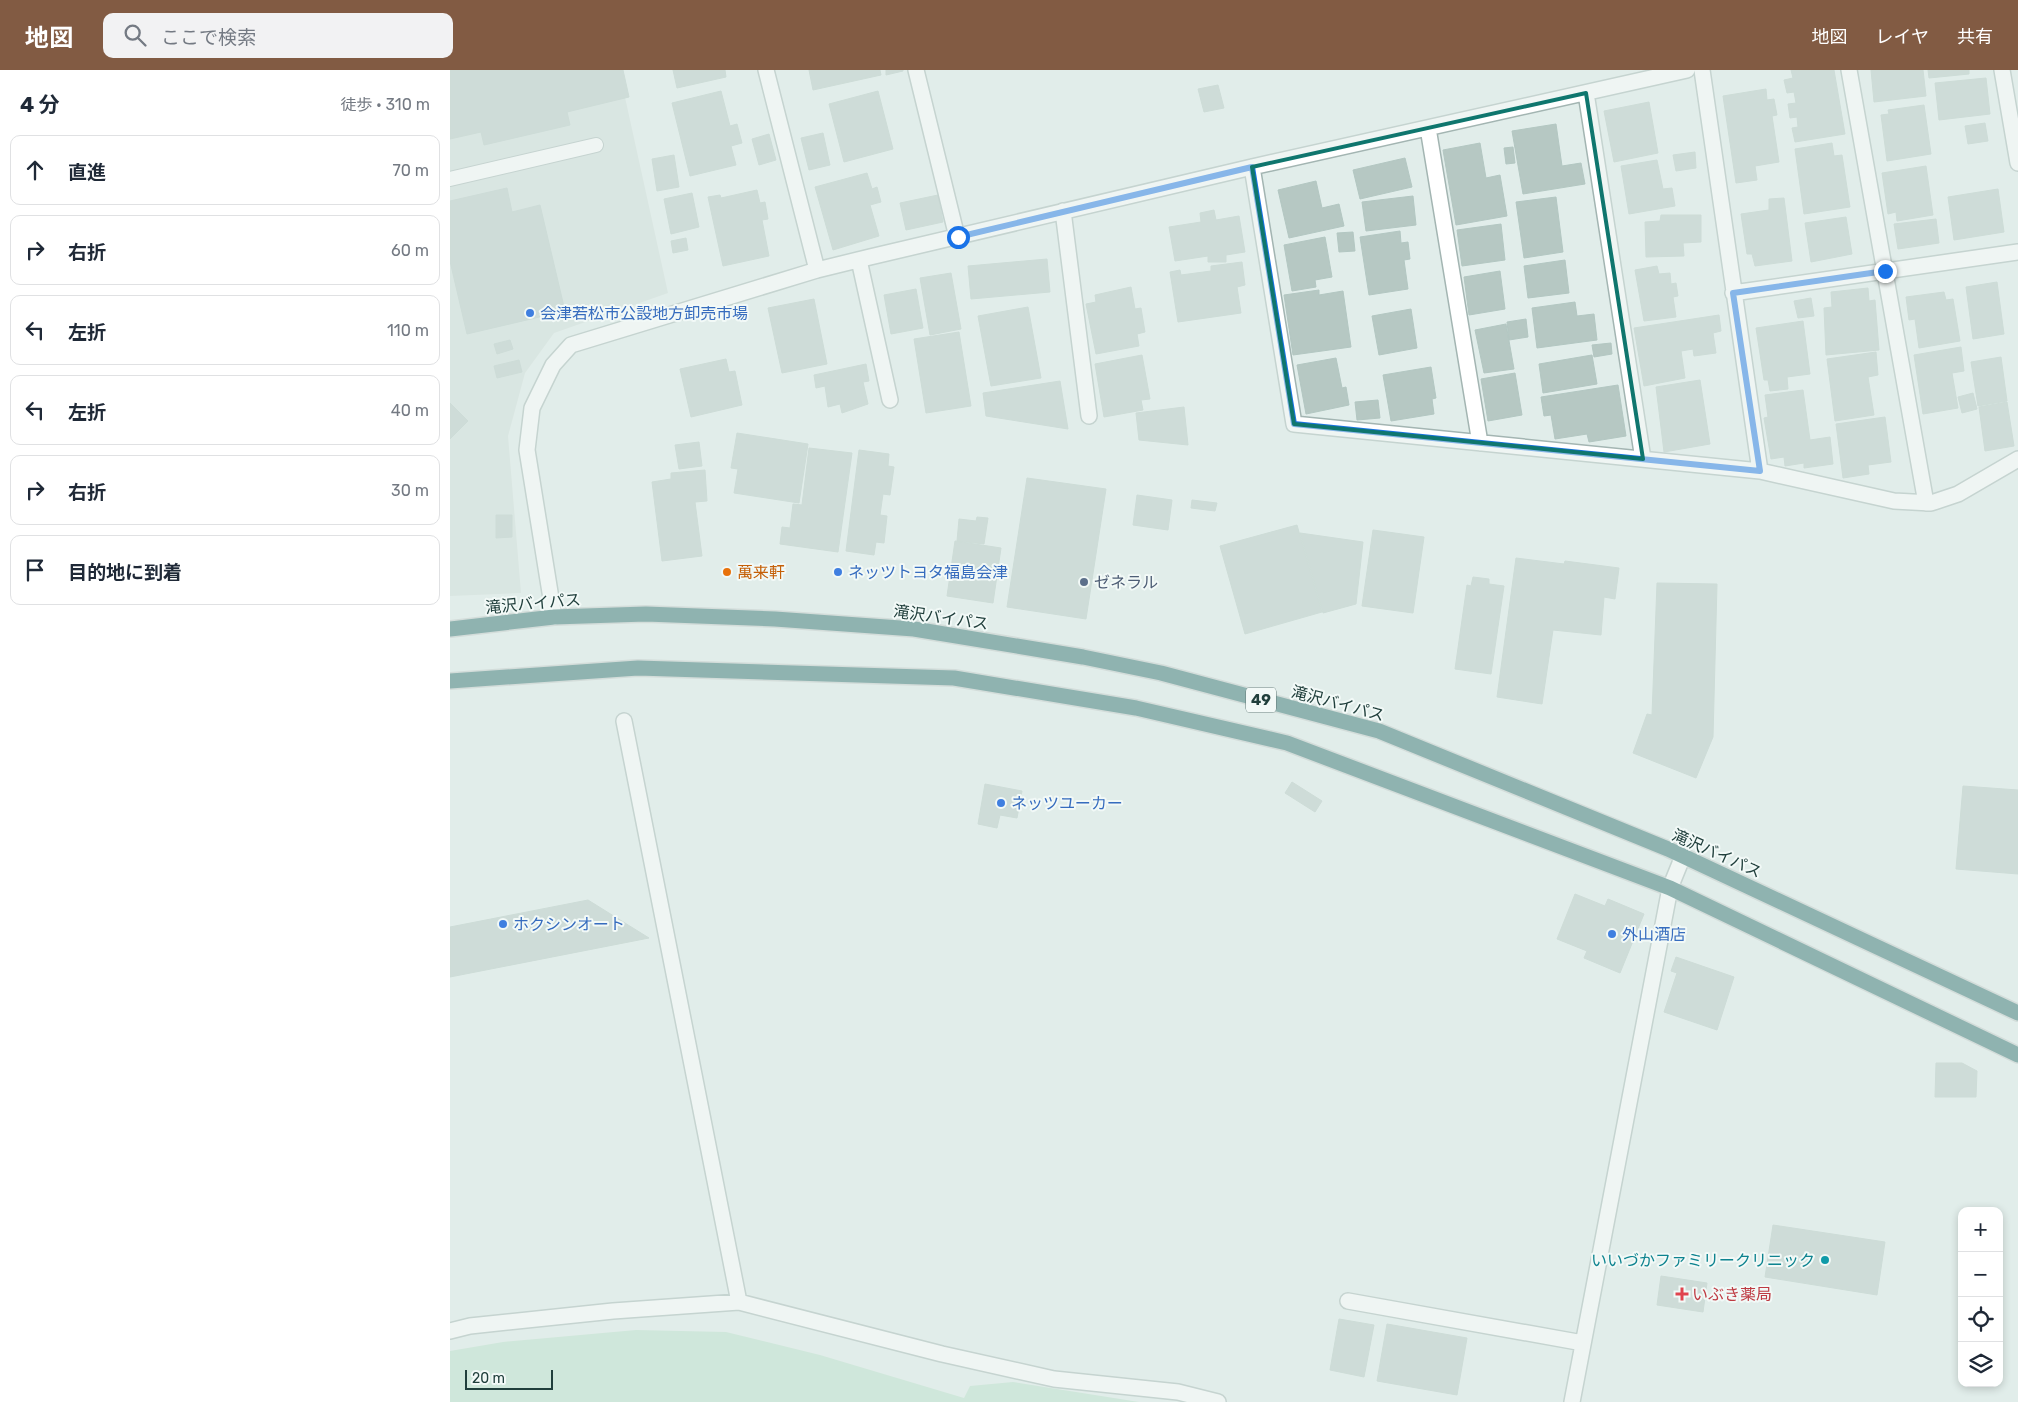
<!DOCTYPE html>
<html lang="ja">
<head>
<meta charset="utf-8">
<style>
	:root { --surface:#fff; --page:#f2f2f3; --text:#1f2937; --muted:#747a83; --line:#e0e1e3; --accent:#825b43 }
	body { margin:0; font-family:Rubik,"Noto Sans JP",sans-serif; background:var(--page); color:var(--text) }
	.controls { position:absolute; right:15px; bottom:15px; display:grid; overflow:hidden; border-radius:10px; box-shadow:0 2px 8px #0003 }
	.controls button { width:45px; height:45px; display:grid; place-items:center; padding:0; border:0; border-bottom:1px solid var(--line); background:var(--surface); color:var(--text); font:25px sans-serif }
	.scale { position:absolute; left:15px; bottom:12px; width:88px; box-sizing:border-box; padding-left:5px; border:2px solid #203f3c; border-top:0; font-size:14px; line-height:18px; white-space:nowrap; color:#203f3c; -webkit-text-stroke:4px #f2f9f7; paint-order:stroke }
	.stop { position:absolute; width:15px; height:15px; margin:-11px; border:4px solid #1a73e8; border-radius:50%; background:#fff }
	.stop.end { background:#1a73e8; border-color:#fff; box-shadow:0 1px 5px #0008 }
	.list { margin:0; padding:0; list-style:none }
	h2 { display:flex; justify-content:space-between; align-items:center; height:65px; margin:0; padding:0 20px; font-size:21px }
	h2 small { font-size:16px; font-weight:400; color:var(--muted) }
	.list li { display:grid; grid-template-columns:32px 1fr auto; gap:15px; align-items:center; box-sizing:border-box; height:70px; margin:0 10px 10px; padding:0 10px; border:1px solid var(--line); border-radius:10px }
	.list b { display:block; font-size:19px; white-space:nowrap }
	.list em { font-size:16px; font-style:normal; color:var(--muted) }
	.icon { flex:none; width:28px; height:28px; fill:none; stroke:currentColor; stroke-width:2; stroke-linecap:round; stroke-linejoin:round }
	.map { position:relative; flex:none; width:1568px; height:1332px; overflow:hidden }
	header { display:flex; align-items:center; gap:30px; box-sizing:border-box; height:70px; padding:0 25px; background:var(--accent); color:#fff }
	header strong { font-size:24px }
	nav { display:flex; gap:28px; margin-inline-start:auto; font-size:18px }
	.search { width:350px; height:45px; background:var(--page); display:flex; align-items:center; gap:12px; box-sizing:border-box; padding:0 18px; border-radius:10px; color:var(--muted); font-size:19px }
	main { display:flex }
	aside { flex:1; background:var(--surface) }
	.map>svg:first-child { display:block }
</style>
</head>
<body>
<header>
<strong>地図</strong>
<div class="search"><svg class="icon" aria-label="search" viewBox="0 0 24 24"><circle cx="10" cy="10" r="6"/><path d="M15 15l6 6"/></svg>ここで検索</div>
<nav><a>地図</a><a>レイヤ</a><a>共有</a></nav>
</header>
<main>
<aside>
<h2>4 分<small>徒歩 · 310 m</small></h2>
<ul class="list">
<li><svg class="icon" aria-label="ahead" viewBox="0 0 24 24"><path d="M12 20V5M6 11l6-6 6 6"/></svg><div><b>直進</b></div><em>70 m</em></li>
<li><svg class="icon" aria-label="right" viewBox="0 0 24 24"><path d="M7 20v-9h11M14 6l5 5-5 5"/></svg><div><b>右折</b></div><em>60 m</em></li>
<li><svg class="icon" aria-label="left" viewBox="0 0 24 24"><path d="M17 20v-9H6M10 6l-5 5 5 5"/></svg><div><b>左折</b></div><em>110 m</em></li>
<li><svg class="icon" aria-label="left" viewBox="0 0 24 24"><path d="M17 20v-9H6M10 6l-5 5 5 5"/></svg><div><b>左折</b></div><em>40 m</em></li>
<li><svg class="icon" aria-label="right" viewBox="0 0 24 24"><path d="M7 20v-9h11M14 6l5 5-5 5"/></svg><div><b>右折</b></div><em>30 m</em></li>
<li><svg class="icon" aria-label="arrive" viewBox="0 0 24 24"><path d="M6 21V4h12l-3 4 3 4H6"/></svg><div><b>目的地に到着</b></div></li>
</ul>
</aside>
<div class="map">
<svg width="1568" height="1332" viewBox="0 0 1568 1332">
	<rect width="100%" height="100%" fill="#e1edea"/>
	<path fill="#cfddd9" d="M 0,0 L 169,0 L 218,223 L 104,263 L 75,303 L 58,366 L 71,523 L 0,526 Z"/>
	<path fill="#b9e0ca" d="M 186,1260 L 276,1262 L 370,1285 L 514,1328 L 520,1316 L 563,1312 L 689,1332 L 0,1332 L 0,1281 L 53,1272 Z"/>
	<path fill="#b6c8c3" stroke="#b3c7c2" d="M 0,0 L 173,0 L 179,27 L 117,42 L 120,55 L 34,75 L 31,62 L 0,69 Z
		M 223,0 L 275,0 L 276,7 L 227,18 Z
		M 359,0 L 430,0 L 431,5 L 363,20 Z
		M 436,0 L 453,0 L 453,1 L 436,5 Z
		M 1341,0 L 1384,0 L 1395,64 L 1345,72 L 1342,58 L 1348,57 L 1347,47 L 1340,48 L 1338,34 L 1346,33 L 1344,22 L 1337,23 L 1334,10 L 1343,8 Z
		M 1421,0 L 1473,0 L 1476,26 L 1424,32 Z
		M 1478,0 L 1519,0 L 1519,4 L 1479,8 Z
		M 1536,8 L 1540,44 L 1489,50 L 1485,13 Z
		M 768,15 L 774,38 L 754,42 L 748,19 Z
		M 1316,19 L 1317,30 L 1324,29 L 1327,45 L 1322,46 L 1329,92 L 1305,96 L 1307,110 L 1286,113 L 1273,26 Z
		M 271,21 L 280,56 L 287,54 L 292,73 L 281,76 L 286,95 L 240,106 L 222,33 Z
		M 428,21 L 443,79 L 394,92 L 379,34 Z
		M 1199,32 L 1208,83 L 1164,92 L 1154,41 Z
		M 1474,35 L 1481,84 L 1437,91 L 1431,45 L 1439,44 L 1438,40 Z
		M 1535,53 L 1538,71 L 1518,74 L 1515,56 Z
		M 1106,54 L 1112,96 L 1131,93 L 1135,114 L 1073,124 L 1062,61 Z
		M 373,63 L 380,95 L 359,100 L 351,68 Z
		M 319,64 L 326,90 L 309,95 L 302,69 Z
		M 1030,73 L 1036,108 L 1050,105 L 1057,146 L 1006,155 L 993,80 Z
		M 1382,73 L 1384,86 L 1392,85 L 1400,137 L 1354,144 L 1345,79 Z
		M 1063,77 L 1065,93 L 1056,94 L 1054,78 Z
		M 1245,82 L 1246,98 L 1226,101 L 1223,85 Z
		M 224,85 L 229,117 L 207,121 L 202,89 Z
		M 955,88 L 962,117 L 910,129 L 903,100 Z
		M 1207,90 L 1213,119 L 1222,118 L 1225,136 L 1179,144 L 1171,96 Z
		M 1476,96 L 1483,145 L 1447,151 L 1446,142 L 1438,144 L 1432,103 Z
		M 417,103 L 422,119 L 427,117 L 431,132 L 420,135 L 429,166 L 383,180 L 365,117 Z
		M 866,111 L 872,138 L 889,134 L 894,156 L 839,168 L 828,120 Z
		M 57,118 L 62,142 L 90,135 L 115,241 L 17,264 L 0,191 L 0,131 Z
		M 1548,119 L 1554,162 L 1504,170 L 1498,127 Z
		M 307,120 L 310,133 L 315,132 L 318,149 L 312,150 L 319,186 L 273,196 L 258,127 L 270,125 L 271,128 Z
		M 242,123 L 249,157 L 221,164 L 214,129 Z
		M 488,125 L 493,152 L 456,160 L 450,133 Z
		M 963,126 L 966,155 L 916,161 L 912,132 Z
		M 1106,127 L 1113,182 L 1074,188 L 1066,132 Z
		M 1334,128 L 1342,191 L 1305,196 L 1302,184 L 1297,184 L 1291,144 L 1319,140 L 1319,129 Z
		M 764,140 L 766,150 L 789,146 L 795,182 L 776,185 L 776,192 L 758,192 L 758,186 L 725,191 L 719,157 L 751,152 L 750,143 Z
		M 1211,145 L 1251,145 L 1251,172 L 1233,173 L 1234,186 L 1196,187 L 1195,152 L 1210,151 Z
		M 1396,147 L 1402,184 L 1361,192 L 1355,153 Z
		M 1486,149 L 1489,173 L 1448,179 L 1444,154 Z
		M 1051,154 L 1055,190 L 1012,196 L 1007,160 Z
		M 950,161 L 951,173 L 958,172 L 960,189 L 954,190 L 958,219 L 919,225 L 910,167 Z
		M 903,162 L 905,181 L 889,182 L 887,163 Z
		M 875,167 L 882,207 L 865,210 L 866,217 L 842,221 L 834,175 Z
		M 236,168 L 238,180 L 223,183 L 221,171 Z
		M 597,189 L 600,222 L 521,229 L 518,196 Z
		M 1115,190 L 1119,223 L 1078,228 L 1074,196 Z
		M 792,192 L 795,215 L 787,217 L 791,243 L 728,252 L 720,202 L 730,200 L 731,205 L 761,201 L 761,196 Z
		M 1207,196 L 1209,204 L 1220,203 L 1221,214 L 1226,213 L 1228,226 L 1223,227 L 1226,247 L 1194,251 L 1185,200 Z
		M 1050,201 L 1055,239 L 1019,245 L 1014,207 Z
		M 501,203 L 511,259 L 480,265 L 470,208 Z
		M 1547,212 L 1554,264 L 1523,269 L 1516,217 Z
		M 681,217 L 685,239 L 691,238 L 695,262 L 687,264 L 689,276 L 646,284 L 636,234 L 646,232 L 645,225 Z
		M 1418,218 L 1419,231 L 1425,230 L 1429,280 L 1376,285 L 1374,238 L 1382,237 L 1381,222 Z
		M 466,219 L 473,258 L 441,264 L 434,225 Z
		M 869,220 L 869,225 L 893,221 L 901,277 L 843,285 L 834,225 Z
		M 1494,222 L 1496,230 L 1503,229 L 1510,271 L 1469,278 L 1465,249 L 1459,250 L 1456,227 Z
		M 1361,228 L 1364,246 L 1348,248 L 1344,231 Z
		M 364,229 L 377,294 L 332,303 L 318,238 Z
		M 1125,232 L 1127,246 L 1144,244 L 1147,270 L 1087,278 L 1082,238 Z
		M 578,237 L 591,308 L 541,316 L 528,246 Z
		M 961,239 L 967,278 L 929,285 L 922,246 Z
		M 1269,245 L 1271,261 L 1263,263 L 1266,283 L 1244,286 L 1243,279 L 1231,281 L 1235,308 L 1194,316 L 1184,258 Z
		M 1076,249 L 1078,267 L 1059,270 L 1057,252 Z
		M 1353,251 L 1360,304 L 1337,307 L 1338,319 L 1320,321 L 1318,310 L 1314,310 L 1306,258 Z
		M 1056,254 L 1064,299 L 1034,303 L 1025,260 Z
		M 509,262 L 521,336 L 476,343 L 464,269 Z
		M 60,270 L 63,279 L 47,284 L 44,274 Z
		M 1161,273 L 1162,284 L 1144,287 L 1142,275 Z
		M 1511,277 L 1514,301 L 1502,303 L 1508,338 L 1473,344 L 1464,285 Z
		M 1426,282 L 1428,305 L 1418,307 L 1424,345 L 1385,351 L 1377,289 Z
		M 692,285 L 700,329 L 691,330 L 693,340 L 654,347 L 645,294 Z
		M 1142,285 L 1147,314 L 1093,323 L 1089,294 Z
		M 1551,287 L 1557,331 L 1528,336 L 1521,292 Z
		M 886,288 L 892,318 L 896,317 L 899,335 L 856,344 L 847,295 Z
		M 276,289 L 279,302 L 285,301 L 292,335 L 241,347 L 230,299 Z
		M 69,290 L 72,302 L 47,308 L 44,296 Z
		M 416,294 L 419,311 L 413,312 L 418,334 L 392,343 L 390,334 L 378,337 L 375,316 L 366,318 L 364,305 Z
		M 981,297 L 986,328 L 982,329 L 984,344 L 941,351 L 933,305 Z
		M 1065,303 L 1072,345 L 1038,351 L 1031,309 Z
		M 1250,310 L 1260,374 L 1214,382 L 1206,317 Z
		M 610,311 L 618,359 L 536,346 L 533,323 Z
		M 1168,315 L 1176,366 L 1139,372 L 1137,364 L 1105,369 L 1101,345 L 1094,346 L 1091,327 Z
		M 1353,320 L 1360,370 L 1380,367 L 1383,394 L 1354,398 L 1354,393 L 1335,396 L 1334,387 L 1321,389 L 1314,348 L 1318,347 L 1315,325 Z
		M 1523,323 L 1527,339 L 1512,343 L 1508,327 Z
		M 928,330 L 930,348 L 907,350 L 905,332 Z
		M 1557,332 L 1564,376 L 1535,381 L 1529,337 Z
		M 0,333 L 18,351 L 0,369 Z
		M 734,337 L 738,375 L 689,370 L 686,343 Z
		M 1435,347 L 1441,392 L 1418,395 L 1419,404 L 1393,408 L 1386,354 Z
		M 287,363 L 358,374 L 349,433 L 284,423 L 288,399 L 281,398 Z
		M 249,372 L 252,396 L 229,399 L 225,375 Z
		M 359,378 L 402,383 L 388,482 L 330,474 L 332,457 L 340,458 L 343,434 L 352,435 Z
		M 409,380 L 439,384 L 438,396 L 444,397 L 440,425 L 433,424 L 430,445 L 437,446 L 434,473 L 426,472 L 424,485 L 396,481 Z
		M 255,400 L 257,431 L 245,432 L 252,486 L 212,491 L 202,412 L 221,409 L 221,403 Z
		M 577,408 L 656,419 L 636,549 L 557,537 Z
		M 687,425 L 722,430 L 718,460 L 683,455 Z
		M 742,430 L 767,433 L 765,441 L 741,438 Z
		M 46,445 L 62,445 L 62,467 L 46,468 Z
		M 527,447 L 538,448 L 534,474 L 507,471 L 509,449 L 526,451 Z
		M 847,455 L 872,542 L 795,564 L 770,476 Z
		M 923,460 L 974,467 L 963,543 L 912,536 Z
		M 850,463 L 913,472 L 906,534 L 873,543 Z
		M 505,471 L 551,478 L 543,533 L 497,526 Z
		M 1066,488 L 1114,494 L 1115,491 L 1169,498 L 1165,529 L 1154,527 L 1151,565 L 1103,560 L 1092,634 L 1047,627 Z
		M 1023,507 L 1039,509 L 1039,514 L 1054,516 L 1041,604 L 1005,599 L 1017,515 L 1021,516 Z
		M 1207,513 L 1267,514 L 1263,667 L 1246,708 L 1183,683 L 1197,644 L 1202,645 Z
		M 842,712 L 872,731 L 865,742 L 835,723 Z
		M 535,714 L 572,721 L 567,748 L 550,745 L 547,758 L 528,754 Z
		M 1513,716 L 1568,720 L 1568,804 L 1506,799 Z
		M 1125,824 L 1155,836 L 1158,829 L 1194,844 L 1170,903 L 1134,888 L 1137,881 L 1107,869 Z
		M 138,830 L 199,868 L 0,907 L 0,857 Z
		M 1226,887 L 1284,907 L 1267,960 L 1214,942 L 1227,903 L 1221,901 Z
		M 1486,993 L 1512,993 L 1527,1001 L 1526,1027 L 1485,1027 Z
		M 1323,1155 L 1435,1172 L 1427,1225 L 1315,1207 Z
		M 1211,1206 L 1257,1213 L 1253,1242 L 1207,1235 Z
		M 889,1249 L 924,1255 L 914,1307 L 880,1300 Z
		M 937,1254 L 1017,1268 L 1007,1325 L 927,1311 Z"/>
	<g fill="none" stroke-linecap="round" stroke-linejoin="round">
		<g stroke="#a3b5b2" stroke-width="16">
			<path id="lane" d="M 0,109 L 146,75"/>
		</g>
		<g stroke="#a3b5b2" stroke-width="18">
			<path id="street" d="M 316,0 L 367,200
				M 466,0 L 507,167
				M 1252,0 L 1310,401
				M 1399,0 L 1476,433
				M 1552,0 L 1568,93
				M 1136,23 L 1193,389
				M 978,58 L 1030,373
				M 802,97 L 844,354 L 1310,401 L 1444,431 L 1481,433 L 1508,424 L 1568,389
				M 613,141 L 639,346
				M 409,190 L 440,330
				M 1283,223 L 1568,182
				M 104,547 L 77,380 L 82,338 L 103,295 L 121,275 L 367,200 L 420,187 L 802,97 L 1237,0
				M 174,651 L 289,1232
				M 898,1231 L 1133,1273
				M 0,1261 L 20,1256 L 163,1241 L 289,1232 L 492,1284 L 604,1309 L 728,1322 L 768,1332
				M 1122,1332 L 1220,818 L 1233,786"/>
		</g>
		<g stroke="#c1c9c8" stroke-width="18">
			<path id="highway" d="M 0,559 L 104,547 L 196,544 L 325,549 L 464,559 L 633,587 L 711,603 L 929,661 L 1218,779 L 1568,943
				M 0,611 L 188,598 L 504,608 L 686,638 L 837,673 L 1220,818 L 1568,985"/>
		</g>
		<use href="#lane" stroke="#fff" stroke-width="14"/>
		<use href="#street" stroke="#fff" stroke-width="15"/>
		<use href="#highway" stroke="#2a6d6b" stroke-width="15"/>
	</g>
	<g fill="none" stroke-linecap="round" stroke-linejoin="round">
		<path stroke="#1a73e8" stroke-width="6" d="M 508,167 L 802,97 L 844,354 L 1310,401 L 1283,223 L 1435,201"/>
	</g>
	<path d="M0 0H1568V1332H0ZM 1136,23 L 1193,389 L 844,354 L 802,97 Z" fill="#e1edea" fill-opacity=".55" fill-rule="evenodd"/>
	<path fill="none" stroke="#0f766e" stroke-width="4" stroke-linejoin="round" d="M 1136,23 L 1193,389 L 844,354 L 802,97 Z"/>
	<g fill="#3f7fe0" stroke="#f2f9f7" stroke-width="2">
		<circle cx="80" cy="243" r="5"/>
		<circle cx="388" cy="502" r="5"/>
		<circle cx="551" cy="733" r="5"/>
		<circle cx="53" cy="854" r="5"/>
		<circle cx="1162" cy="864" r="5"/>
	</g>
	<circle fill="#e8710a" stroke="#f2f9f7" stroke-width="2" cx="277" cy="502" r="5"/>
	<circle fill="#5c6f8a" stroke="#f2f9f7" stroke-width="2" cx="634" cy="512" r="5"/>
	<circle fill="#0f9aa8" stroke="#f2f9f7" stroke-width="2" cx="1375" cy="1190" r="5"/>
	<path fill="#e0444e" stroke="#f2f9f7" stroke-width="2" d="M1229.5 1216.5h5v5h5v5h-5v5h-5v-5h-5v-5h5z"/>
	<g text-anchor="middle" stroke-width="4" stroke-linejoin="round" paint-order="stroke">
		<rect fill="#f2f9f7" stroke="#5f7774" stroke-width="1" x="796" y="617.5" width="30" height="25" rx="4"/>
		<g font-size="15" font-weight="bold" fill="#203f3c">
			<text x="811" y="635">49</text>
		</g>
		<g font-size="16" fill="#366cbe" stroke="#f2f9f7" text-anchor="start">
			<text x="90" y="249">会津若松市公設地方卸売市場</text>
			<text x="398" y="508">ネッツトヨタ福島会津</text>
			<text x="561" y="739">ネッツユーカー</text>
			<text x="63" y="860">ホクシンオート</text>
			<text x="1172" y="870">外山酒店</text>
		</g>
		<g font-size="16" fill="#c56008" stroke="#f2f9f7" text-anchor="start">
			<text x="287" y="508">萬来軒</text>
		</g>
		<g font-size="16" fill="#4e5e75" stroke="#f2f9f7" text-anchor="start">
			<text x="644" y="518">ゼネラル</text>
		</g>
		<g font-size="16" fill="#203f3c" stroke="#f2f9f7">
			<text transform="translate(83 533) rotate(-5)" y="6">滝沢バイパス</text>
			<text transform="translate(491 547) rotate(8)" y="6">滝沢バイパス</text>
			<text transform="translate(888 633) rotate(15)" y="6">滝沢バイパス</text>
			<text transform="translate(1267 783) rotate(24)" y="6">滝沢バイパス</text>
		</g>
		<g font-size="16" fill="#0d838f" stroke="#f2f9f7" text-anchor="end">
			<text x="1365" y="1196">いいづかファミリークリニック</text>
		</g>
		<g font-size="16" fill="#be3a42" stroke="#f2f9f7" text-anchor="start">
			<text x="1242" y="1230">いぶき薬局</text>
		</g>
	</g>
</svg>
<div class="controls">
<button>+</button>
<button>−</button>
<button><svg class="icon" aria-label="locate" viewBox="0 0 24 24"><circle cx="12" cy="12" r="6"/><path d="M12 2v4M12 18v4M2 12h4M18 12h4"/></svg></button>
<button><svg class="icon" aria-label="layers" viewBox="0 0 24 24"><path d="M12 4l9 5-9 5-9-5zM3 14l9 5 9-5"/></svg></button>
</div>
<div class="scale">20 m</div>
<div class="stop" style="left:508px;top:167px"></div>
<div class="stop end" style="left:1435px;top:201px"></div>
</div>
</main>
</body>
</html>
